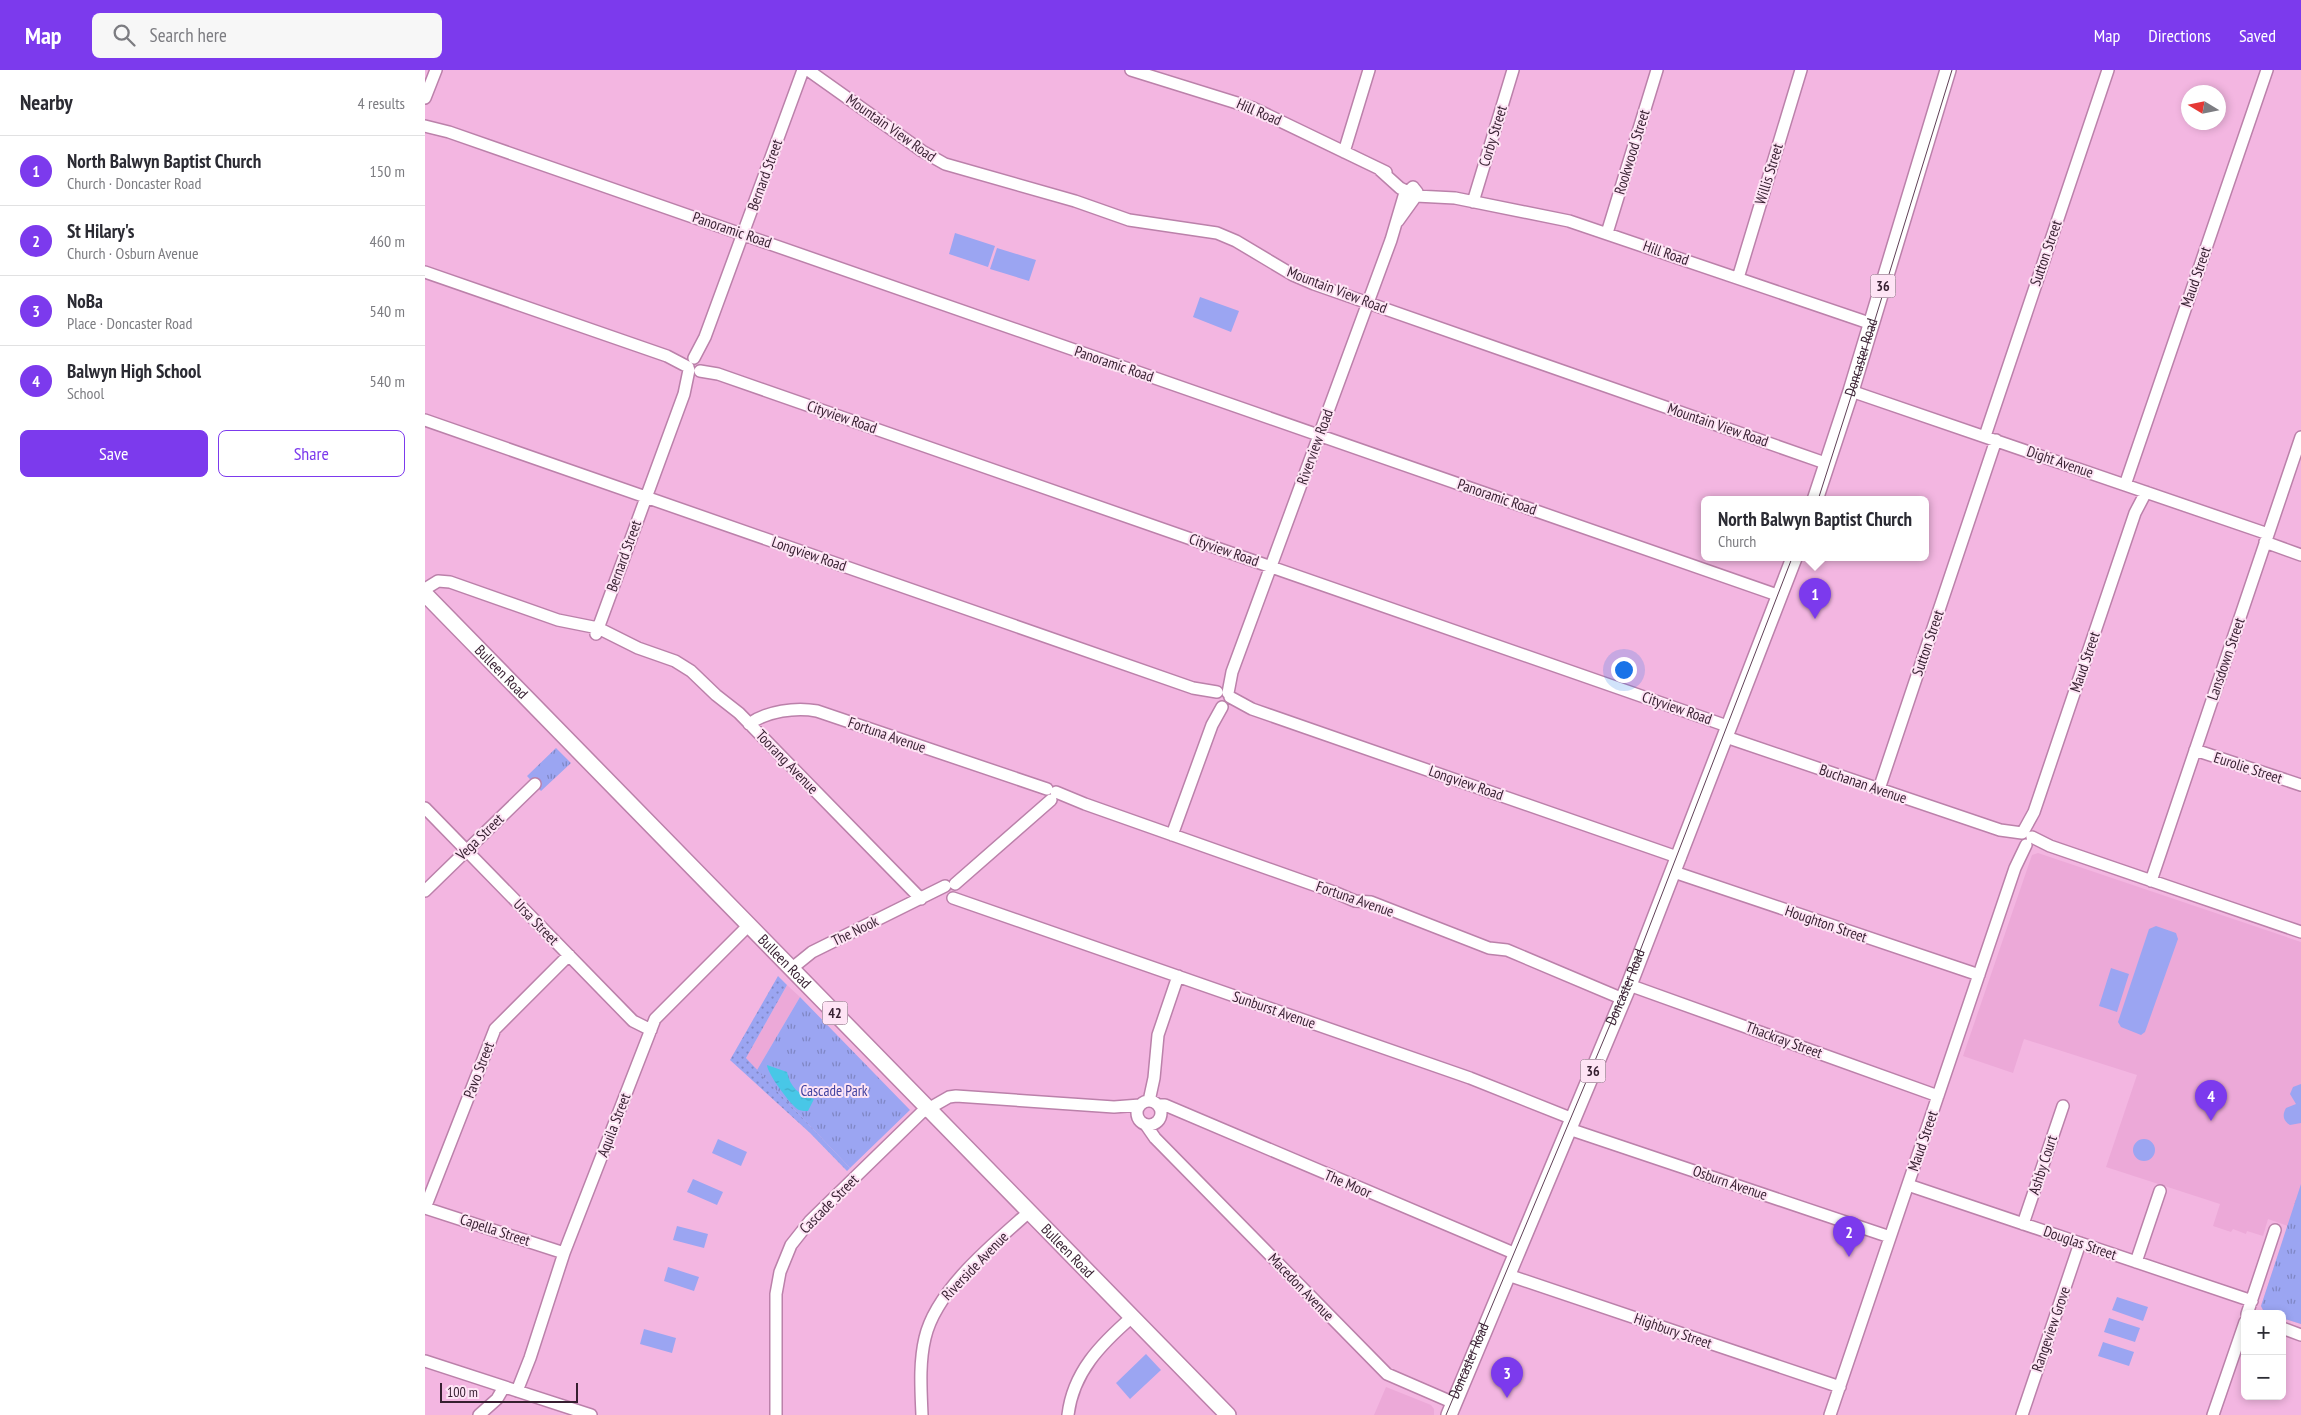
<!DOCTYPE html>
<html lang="en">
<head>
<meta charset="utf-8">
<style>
	:root { --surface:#fff; --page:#f7f7f7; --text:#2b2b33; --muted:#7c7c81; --line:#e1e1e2; --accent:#7c3aed }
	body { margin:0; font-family:"PT Sans Narrow",sans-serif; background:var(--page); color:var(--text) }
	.controls { position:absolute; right:15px; bottom:15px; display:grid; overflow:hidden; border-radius:8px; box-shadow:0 2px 8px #0003 }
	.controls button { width:45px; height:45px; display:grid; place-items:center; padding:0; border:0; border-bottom:1px solid var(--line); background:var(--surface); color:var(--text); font:25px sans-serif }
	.compass { position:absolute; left:1756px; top:15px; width:45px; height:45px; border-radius:50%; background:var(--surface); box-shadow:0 2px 8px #0003; rotate:280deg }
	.scale { position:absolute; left:15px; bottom:12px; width:138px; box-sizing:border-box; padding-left:5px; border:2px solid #361f30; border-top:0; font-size:14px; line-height:18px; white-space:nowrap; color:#361f30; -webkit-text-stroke:4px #fee4f5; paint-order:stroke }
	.you { position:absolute; left:1198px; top:599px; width:18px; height:18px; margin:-12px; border:4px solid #fff; border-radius:50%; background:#1a73e8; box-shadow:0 0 0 8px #1a73e833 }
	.badge { display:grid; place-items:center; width:32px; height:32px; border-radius:50%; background:var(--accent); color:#fff; font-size:16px; font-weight:700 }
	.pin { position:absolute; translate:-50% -41px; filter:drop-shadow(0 1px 2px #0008) }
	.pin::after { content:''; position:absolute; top:26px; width:18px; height:15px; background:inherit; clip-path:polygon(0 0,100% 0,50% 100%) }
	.popup { position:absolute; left:1276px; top:426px; width:228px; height:65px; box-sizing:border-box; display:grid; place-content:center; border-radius:8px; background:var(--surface); filter:drop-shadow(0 1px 4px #0005); font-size:16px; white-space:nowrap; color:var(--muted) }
	.popup b { font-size:19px; color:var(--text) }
	.popup::after { content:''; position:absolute; left:50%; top:100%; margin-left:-10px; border:10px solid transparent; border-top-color:var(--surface) }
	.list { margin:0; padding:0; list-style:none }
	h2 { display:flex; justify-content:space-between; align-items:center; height:65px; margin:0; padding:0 20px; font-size:21px }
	h2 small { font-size:16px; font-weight:400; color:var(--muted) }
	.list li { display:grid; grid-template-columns:32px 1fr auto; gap:15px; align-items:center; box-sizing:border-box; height:70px; padding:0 20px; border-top:1px solid var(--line) }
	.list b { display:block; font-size:19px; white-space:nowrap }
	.list p { margin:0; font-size:16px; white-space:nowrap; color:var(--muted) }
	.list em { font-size:16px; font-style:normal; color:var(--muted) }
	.actions { display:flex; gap:10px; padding:15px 20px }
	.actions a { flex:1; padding:11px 0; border:1px solid var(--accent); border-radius:8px; text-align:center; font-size:18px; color:var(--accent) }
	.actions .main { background:var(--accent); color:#fff }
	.icon { flex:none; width:28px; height:28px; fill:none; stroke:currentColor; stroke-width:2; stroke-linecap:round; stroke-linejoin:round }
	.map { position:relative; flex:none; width:1876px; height:1345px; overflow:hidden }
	header { display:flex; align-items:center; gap:30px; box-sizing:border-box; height:70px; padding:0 25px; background:var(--accent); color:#fff }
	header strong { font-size:24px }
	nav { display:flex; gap:28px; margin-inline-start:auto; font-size:18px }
	.search { width:350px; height:45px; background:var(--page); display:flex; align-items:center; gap:12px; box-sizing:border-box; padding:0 18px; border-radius:8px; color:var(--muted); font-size:19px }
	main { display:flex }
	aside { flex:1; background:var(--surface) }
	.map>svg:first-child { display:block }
</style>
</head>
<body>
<header>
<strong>Map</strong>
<div class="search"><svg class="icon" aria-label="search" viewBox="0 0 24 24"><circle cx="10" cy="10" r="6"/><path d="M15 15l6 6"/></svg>Search here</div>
<nav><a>Map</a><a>Directions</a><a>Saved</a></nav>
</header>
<main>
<aside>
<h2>Nearby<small>4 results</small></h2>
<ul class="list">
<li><span class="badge">1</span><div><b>North Balwyn Baptist Church</b><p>Church · Doncaster Road</p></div><em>150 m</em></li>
<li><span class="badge">2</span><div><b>St Hilary's</b><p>Church · Osburn Avenue</p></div><em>460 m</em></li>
<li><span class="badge">3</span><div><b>NoBa</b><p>Place · Doncaster Road</p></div><em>540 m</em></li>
<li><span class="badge">4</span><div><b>Balwyn High School</b><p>School</p></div><em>540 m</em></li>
</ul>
<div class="actions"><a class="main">Save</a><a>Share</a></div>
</aside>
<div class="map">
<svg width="1876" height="1345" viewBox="0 0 1876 1345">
	<defs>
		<pattern id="grass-dots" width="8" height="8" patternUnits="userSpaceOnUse" patternTransform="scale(1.25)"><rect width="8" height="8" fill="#9ba5f2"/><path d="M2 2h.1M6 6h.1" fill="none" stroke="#7f86c4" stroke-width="1.8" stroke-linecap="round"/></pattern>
		<pattern id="park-tufts" width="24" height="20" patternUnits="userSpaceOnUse" patternTransform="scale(1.25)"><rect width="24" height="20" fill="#9ba5f2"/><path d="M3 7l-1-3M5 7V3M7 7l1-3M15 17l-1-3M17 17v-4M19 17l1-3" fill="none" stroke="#7f86c4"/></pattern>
		<pattern id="water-ripples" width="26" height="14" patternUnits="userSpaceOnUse" patternTransform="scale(1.25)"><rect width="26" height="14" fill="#48c7e7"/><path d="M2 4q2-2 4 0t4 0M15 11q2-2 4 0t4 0" fill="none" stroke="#40aac6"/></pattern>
	</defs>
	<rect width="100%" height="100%" fill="#f3b6e1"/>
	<path fill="#eca9d8" d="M 1613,783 L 1876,872 L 1876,1254 L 1857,1248 L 1857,1244 L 1839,1242 L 1836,1236 L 1863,1156 L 1843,1149 L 1838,1166 L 1822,1161 L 1821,1164 L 1808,1159 L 1806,1162 L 1788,1156 L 1795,1134 L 1681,1097 L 1712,1005 L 1599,969 L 1588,1003 L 1538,986 L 1607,785 Z
		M 362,915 L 375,927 L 332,1000 L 321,988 Z
		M 961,1317 L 1006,1335 L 1009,1339 L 1009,1345 L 949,1345 Z"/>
	<path fill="url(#grass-dots)" d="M 353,906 L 362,915 L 321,988 L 425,1098 L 422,1101 L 385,1063 L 305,990 Z"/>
	<path fill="url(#park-tufts)" d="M 131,678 L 146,693 L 116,721 L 102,706 Z
		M 375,927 L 485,1040 L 425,1098 L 332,1000 Z
		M 1876,1114 L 1876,1254 L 1857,1248 L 1857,1244 L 1839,1242 L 1836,1236 Z"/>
	<path fill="#9ba5f2" d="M 530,163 L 570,176 L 563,197 L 524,184 Z
		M 572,178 L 611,190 L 604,211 L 565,199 Z
		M 775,227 L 814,241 L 806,262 L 768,247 Z
		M 1731,856 L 1751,863 L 1753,869 L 1720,962 L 1716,965 L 1696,957 L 1693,952 L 1724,859 Z
		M 1686,898 L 1704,904 L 1692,942 L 1674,936 Z
		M 1876,1014 L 1876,1053 L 1865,1055 C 1858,1051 1857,1045 1861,1038 L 1871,1034 L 1865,1024 L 1868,1017 Z
		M 293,1069 L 322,1082 L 316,1096 L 287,1083 Z
		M1708 1080a11 11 0 1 1 22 0a11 11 0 1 1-22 0Z
		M 268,1109 L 298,1122 L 292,1135 L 262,1122 Z
		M 252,1156 L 283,1164 L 279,1178 L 248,1170 Z
		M 243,1197 L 274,1207 L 269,1221 L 239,1211 Z
		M 1692,1227 L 1723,1237 L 1718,1251 L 1687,1240 Z
		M 1684,1248 L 1715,1258 L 1710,1272 L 1679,1262 Z
		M 219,1259 L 251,1268 L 247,1283 L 215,1274 Z
		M 1678,1272 L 1709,1282 L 1704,1296 L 1673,1286 Z
		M 721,1284 L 736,1300 L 705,1329 L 691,1313 Z"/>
	<path fill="url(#water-ripples)" d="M 342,995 L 362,1002 C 365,1017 374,1025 389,1029 L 383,1041 C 380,1041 377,1041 374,1040 C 366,1036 342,1003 342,995 Z"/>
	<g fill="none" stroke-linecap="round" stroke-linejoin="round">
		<g stroke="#bb81aa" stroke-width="14">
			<path id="minor" d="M 383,0 L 497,81 L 520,94 L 650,131 L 704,150 L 792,163 L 811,171 L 868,205 L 889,214 L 1403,394
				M 706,0 L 828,38 L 961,102
				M 0,28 L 11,0
				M 0,56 L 24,62 L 1355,526
				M 919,82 L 944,0
				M 955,100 L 975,118 L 991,126 L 1030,128 L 1144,151 L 1447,254
				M 1048,132 L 1088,0
				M 1182,163 L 1232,0
				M 0,202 L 242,286 L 263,297
				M 1313,208 L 1376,0
				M 269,288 L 280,267 L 378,0
				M 275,301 L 293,304 L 1305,657
				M 1426,321 L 1843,464
				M 0,350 L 768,618 L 792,622
				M 1560,366 L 1683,0
				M 1700,415 L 1842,0
				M 1840,472 L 1876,485
				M 0,519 L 13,511 L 25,512 L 133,550 L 173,558 L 213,578 L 250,591 L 266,601 L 291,625 L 314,643 L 496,829
				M 171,564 L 259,324 L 264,300
				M 803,623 L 807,602 L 966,170 L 979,126 L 988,117 L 992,122 L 991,126 L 973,151
				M 805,627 L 827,639 L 1255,788
				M 324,654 C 342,641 371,637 392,641 L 622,719
				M 1301,667 L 1575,760 L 1597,763
				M 1770,680 L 1876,715
				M 1454,719 L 1571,370
				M 631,722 L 660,734 L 909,822 L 930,831 L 946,832 L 1064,878 L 1082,880 L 1198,929
				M 0,738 L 208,951 L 226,960
				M 1598,762 L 1609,742 L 1710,443 L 1721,422
				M 747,765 L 787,655 L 797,637
				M 1607,767 L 1625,776 L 1876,862
				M 1249,802 L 1554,905
				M 1726,811 L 1876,367
				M 530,814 L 626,730
				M 0,821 L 110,714
				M 528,828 L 1045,1008 L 1148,1049
				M 366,899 L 387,882 L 520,816
				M 1204,915 L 1513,1026
				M712 1043a12 12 0 1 1 24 0a12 12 0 1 1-24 0Z
				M 724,1031 L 729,1008 L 733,965 L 753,906
				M 733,1035 L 740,1035 L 1091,1184
				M 721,1055 L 730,1068 L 962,1304 L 1029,1333
				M 1144,1059 L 1465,1167
				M 1483,1115 L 1827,1231
				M 0,1138 L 70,959 L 144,885
				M 0,1138 L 139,1183
				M 1598,1154 L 1638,1036
				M 1711,1192 L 1735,1121
				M 1083,1205 L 1415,1317
				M 1822,1244 L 1850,1160
				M 1857,1258 L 1876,1265
				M 0,1291 L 166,1345
				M 92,1321 L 105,1288 L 139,1183 L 230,949 L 324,855
				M 54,1345 L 72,1329 L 79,1317
				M 351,1345 L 351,1224 L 355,1202 L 366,1175 L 385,1151 L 496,1043 L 524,1027 L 531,1026 L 689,1037 L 715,1035
				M 497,1345 C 496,1320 494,1293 500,1268 C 511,1220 568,1174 604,1142
				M 643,1345 C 648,1302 676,1274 707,1247
				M 1405,1345 L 1590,798 L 1601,775
				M 1597,1345 L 1655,1173
				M 1788,1345 L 1820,1252"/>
		</g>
		<g stroke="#bb81aa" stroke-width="18">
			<g id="major">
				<path id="s1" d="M 1390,430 L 1426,321 L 1523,0"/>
				<path id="s2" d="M 0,524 L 803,1345"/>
				<path d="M 1024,1345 L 1204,915 L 1369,488"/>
			</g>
		</g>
		<use href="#minor" stroke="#fff" stroke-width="11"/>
		<use href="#major" stroke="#fff" stroke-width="15"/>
		<g stroke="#5f4056" stroke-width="1">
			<path d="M 1393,430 L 1432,308 L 1527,0"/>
			<path id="s3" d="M 1021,1345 L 1203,912 L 1367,488"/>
		</g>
	</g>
	<g text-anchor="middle" stroke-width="4" stroke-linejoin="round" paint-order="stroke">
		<g fill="#fee4f5" stroke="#725a6b" stroke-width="1">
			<rect x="1445.5" y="204.5" width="25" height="23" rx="4"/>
			<rect x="397.5" y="931.5" width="25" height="23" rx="4"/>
			<rect x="1155.5" y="989.5" width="25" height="23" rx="4"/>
		</g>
		<g font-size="14" font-weight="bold" fill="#361f30">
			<text x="1458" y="221">36</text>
			<text x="410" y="948">42</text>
			<text x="1168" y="1006">36</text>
		</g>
		<g font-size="15" fill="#361f30" stroke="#fee4f5">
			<text transform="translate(834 42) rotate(23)" y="5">Hill Road</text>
			<text transform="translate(466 58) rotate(35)" y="5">Mountain View Road</text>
			<text transform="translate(1068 66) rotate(-73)" y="5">Corby Street</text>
			<text transform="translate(1207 82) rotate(-73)" y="5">Rookwood Street</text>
			<text transform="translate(1344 104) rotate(-73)" y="5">Willis Street</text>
			<text transform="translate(340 105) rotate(-70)" y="5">Bernard Street</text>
			<text transform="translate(307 160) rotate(19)" y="5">Panoramic Road</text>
			<text transform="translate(1241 183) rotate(19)" y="5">Hill Road</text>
			<text transform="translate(1621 183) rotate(-71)" y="5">Sutton Street</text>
			<text transform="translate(1771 207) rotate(-71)" y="5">Maud Street</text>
			<text transform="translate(912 220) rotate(21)" y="5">Mountain View Road</text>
			<text dy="5" stroke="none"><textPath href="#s1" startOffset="150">Doncaster Road</textPath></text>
			<text transform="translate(689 294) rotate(19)" y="5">Panoramic Road</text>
			<text transform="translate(417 347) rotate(19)" y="5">Cityview Road</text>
			<text transform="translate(1293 355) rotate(19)" y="5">Mountain View Road</text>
			<text transform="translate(890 377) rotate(-70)" y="5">Riverview Road</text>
			<text transform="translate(1635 392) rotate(19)" y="5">Dight Avenue</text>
			<text transform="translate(1072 427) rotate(19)" y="5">Panoramic Road</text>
			<text transform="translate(799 480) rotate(19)" y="5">Cityview Road</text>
			<text transform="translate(384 484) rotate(19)" y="5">Longview Road</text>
			<text transform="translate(199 486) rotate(-70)" y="5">Bernard Street</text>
			<text transform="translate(1503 573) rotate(-71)" y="5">Sutton Street</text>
			<text transform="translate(1801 589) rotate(-71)" y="5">Lansdown Street</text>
			<text transform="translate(1660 592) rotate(-71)" y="5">Maud Street</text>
			<text dy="5" stroke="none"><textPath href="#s2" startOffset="109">Bulleen Road</textPath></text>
			<text transform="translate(1252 638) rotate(19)" y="5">Cityview Road</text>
			<text transform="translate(462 665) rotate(19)" y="5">Fortuna Avenue</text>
			<text transform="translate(362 692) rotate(46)" y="5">Toorang Avenue</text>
			<text transform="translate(1823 698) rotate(18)" y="5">Eurolie Street</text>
			<text transform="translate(1041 713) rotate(19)" y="5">Longview Road</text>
			<text transform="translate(1438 714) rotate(19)" y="5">Buchanan Avenue</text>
			<text transform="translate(55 767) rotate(-44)" y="5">Vega Street</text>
			<text transform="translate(930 829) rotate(19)" y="5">Fortuna Avenue</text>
			<text transform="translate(111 852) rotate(46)" y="5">Ursa Street</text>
			<text transform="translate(1401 854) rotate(19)" y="5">Houghton Street</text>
			<text transform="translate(430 861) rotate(-26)" y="5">The Nook</text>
			<text dy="5" stroke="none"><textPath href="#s2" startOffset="514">Bulleen Road</textPath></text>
			<text dy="5" stroke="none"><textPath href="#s3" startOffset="464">Doncaster Road</textPath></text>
			<text transform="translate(849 940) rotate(19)" y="5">Sunburst Avenue</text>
			<text transform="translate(1359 970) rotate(20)" y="5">Thackray Street</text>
			<text transform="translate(54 1000) rotate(-69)" y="5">Pavo Street</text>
			<text transform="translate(189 1055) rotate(-69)" y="5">Aquila Street</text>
			<text transform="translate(1498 1071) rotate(-71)" y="5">Maud Street</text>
			<text transform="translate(1618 1095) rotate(-72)" y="5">Ashby Court</text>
			<text transform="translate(1305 1113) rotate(19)" y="5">Osburn Avenue</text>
			<text transform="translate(923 1114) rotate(23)" y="5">The Moor</text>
			<text transform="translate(404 1134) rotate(-45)" y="5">Cascade Street</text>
			<text transform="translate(70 1160) rotate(18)" y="5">Capella Street</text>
			<text transform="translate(1655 1173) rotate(19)" y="5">Douglas Street</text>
			<text dy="5" stroke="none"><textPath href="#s2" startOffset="919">Bulleen Road</textPath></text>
			<text transform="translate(550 1196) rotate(-46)" y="5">Riverside Avenue</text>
			<text transform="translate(876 1217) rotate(46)" y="5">Macedon Avenue</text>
			<text transform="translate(1626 1259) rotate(-71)" y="5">Rangeview Grove</text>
			<text transform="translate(1248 1261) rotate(19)" y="5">Highbury Street</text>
			<text dy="5" stroke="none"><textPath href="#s3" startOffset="59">Doncaster Road</textPath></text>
		</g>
		<g font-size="15" fill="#4243a0" stroke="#fee4f5">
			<text x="409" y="1026">Cascade Park</text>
		</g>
	</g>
</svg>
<div class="controls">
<button>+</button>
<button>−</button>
</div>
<svg class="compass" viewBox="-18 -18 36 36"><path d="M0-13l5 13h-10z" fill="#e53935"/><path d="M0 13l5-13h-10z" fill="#7c7c81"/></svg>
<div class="scale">100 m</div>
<div class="you"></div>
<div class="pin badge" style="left:1390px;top:549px">1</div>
<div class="popup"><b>North Balwyn Baptist Church</b>Church</div>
<div class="pin badge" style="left:1424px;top:1187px">2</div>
<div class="pin badge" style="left:1082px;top:1328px">3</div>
<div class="pin badge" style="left:1786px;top:1051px">4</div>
</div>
</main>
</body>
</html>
